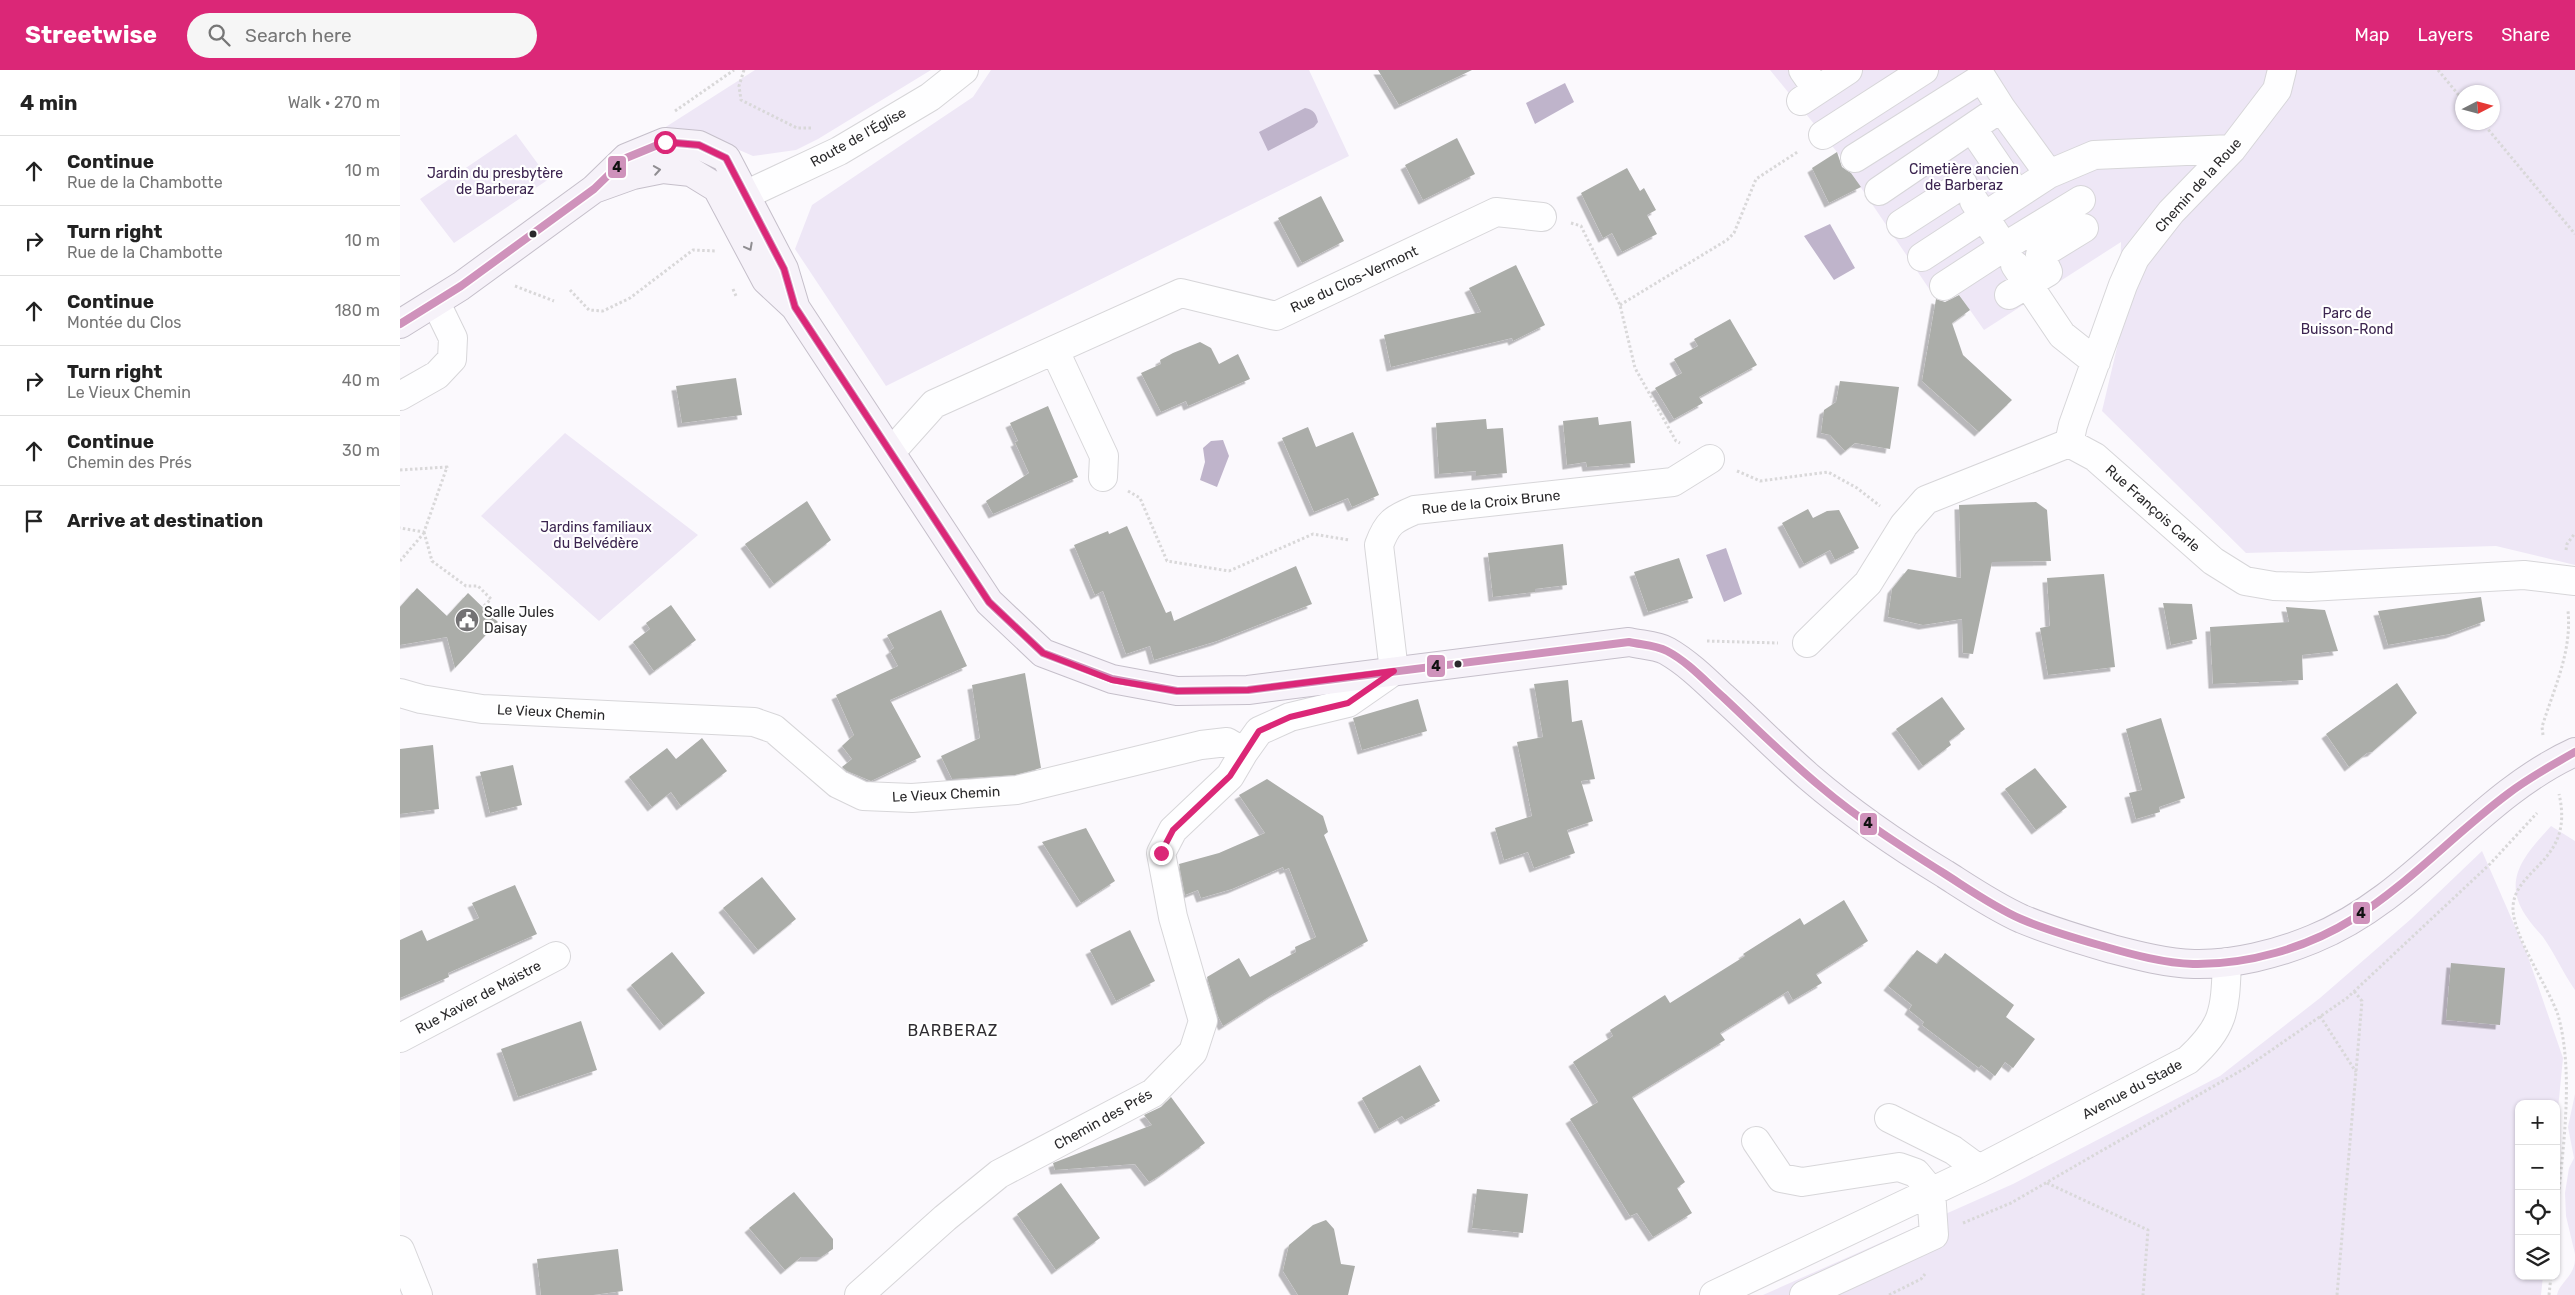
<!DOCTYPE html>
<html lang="en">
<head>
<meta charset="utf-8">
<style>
	:root { --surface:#fff; --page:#f6f6f6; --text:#222; --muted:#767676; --line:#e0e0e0; --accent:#db2777 }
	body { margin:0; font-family:Rubik,sans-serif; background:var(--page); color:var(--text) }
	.controls { position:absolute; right:15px; bottom:15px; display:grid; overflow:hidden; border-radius:10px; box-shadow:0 1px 4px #0004 }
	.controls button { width:45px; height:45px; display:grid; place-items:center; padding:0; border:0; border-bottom:1px solid var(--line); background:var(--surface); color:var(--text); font:25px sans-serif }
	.compass { position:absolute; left:2055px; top:15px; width:45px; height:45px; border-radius:50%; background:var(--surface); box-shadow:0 1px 4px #0004; rotate:84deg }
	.stop { position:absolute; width:15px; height:15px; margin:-11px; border:4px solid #db2777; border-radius:50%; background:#fff }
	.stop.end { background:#db2777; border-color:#fff; box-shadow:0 1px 5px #0008 }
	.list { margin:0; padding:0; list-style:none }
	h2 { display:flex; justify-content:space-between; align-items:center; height:65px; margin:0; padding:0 20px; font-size:21px }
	h2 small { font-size:16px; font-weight:400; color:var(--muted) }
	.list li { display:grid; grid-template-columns:32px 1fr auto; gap:15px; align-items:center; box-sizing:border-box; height:70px; padding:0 20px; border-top:1px solid var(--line) }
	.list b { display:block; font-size:19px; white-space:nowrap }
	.list p { margin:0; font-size:16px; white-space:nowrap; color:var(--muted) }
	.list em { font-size:16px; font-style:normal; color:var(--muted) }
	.icon { flex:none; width:28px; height:28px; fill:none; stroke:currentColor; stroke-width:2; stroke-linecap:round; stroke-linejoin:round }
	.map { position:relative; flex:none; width:2175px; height:1225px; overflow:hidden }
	header { display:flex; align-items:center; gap:30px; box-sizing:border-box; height:70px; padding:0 25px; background:var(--accent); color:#fff }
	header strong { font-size:24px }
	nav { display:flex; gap:28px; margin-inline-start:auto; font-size:18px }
	.search { width:350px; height:45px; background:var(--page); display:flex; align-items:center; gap:12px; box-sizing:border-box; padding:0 18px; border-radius:28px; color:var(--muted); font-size:19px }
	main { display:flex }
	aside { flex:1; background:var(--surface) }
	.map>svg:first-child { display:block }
</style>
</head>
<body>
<header>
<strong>Streetwise</strong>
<div class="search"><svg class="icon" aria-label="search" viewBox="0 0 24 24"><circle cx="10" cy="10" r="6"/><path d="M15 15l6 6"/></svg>Search here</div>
<nav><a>Map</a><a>Layers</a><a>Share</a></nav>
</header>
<main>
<aside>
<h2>4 min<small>Walk · 270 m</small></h2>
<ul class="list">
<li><svg class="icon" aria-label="ahead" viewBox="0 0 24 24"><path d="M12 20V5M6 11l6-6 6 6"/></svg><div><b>Continue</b><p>Rue de la Chambotte</p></div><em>10 m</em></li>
<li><svg class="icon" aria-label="right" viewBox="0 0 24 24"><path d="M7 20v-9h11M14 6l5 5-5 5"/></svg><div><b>Turn right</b><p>Rue de la Chambotte</p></div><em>10 m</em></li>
<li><svg class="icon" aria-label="ahead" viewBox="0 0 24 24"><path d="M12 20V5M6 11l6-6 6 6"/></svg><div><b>Continue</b><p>Montée du Clos</p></div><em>180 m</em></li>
<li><svg class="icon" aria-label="right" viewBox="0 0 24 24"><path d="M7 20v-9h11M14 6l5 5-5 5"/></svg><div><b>Turn right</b><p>Le Vieux Chemin</p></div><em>40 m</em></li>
<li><svg class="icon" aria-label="ahead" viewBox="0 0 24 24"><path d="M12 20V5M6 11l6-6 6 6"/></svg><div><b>Continue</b><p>Chemin des Prés</p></div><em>30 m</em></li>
<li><svg class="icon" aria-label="arrive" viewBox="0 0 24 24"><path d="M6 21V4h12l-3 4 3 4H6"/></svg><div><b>Arrive at destination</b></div></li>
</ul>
</aside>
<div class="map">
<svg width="2175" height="1225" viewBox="0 0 2175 1225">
	<defs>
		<filter id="shadow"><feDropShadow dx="-4.5" dy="4.5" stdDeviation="0" flood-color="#0004"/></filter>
	</defs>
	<rect width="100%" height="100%" fill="#fbf9fd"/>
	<path fill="#eee7f6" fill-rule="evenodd" d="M 355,0 L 531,0 L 418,69 L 396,80 L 353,86 L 330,76 L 261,60 Z
		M 591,0 L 909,0 L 949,86 L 486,316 L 395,179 L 412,135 L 573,27 Z
		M 1370,0 L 2175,0 L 2175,495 L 2096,476 L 1846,483 L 1702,341 L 1719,269 L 1721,172 L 1584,260 L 1553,216 L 1536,229 L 1437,82 ZM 2062,22 L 2092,22 L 2092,52 L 2062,52 Z
		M 116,64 L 149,109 L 54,173 L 20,129 Z
		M 165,363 L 298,465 L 199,551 L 81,446 Z
		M 2151,756 L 2175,771 L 2175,920 C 2163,903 2155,884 2143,867 C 2137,860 2131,854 2126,846 C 2101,809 2126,784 2151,756 Z
		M 2082,781 L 2127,884 L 2163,988 L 2156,1059 L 2156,1034 L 2119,1034 L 2119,1206 L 2143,1206 L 2141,1225 L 1363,1225 L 1613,1114 L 1820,1006 L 1920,928 L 2011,849 Z
		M 2175,1024 L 2175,1184 L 2166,1146 L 2165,1123 L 2169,1098 L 2174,1088 L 2168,1057 Z
		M 2175,1190 L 2175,1225 L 2157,1225 C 2159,1213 2174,1207 2175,1190 Z"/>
	<path fill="#bfb4cb" d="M 1165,13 L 1174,32 L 1135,54 L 1126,33 Z
		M 905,38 C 914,40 916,43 918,52 L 914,57 L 868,81 L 859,62 Z
		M 1430,154 L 1455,198 L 1434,210 L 1404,166 Z
		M 823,370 L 829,386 L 817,417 L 800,410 L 805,392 L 803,378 L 811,371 Z
		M 1326,478 L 1342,524 L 1324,532 L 1306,485 Z"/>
	<path fill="#abada9" filter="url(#shadow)" d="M 978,0 L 1072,0 L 999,35 Z
		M 1057,68 L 1075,104 L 1023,130 L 1005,95 Z
		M 1437,82 L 1442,97 L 1451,103 L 1461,117 L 1429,133 L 1412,98 Z
		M 1227,98 L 1240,121 L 1244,118 L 1256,140 L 1247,145 L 1257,164 L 1222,182 L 1212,163 L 1203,168 L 1181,123 Z
		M 921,126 L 944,171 L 902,193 L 878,148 Z
		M 1116,195 L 1145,255 L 1113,271 L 1112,268 L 991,297 L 984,265 L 1081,242 L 1069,218 Z
		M 1559,225 L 1570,240 L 1552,253 L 1563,285 L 1612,330 L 1579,362 L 1522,311 L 1536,229 L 1545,232 Z
		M 1330,249 L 1357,295 L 1299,327 L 1303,333 L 1274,349 L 1255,318 L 1282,303 L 1274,289 L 1298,276 L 1294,269 Z
		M 800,272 L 811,278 L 819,294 L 838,284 L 850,309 L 788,336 L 786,331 L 761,342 L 741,303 L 761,294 L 760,290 L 773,283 Z
		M 336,308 L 342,345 L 282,353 L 276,316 Z
		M 1440,311 L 1499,317 L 1490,379 L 1455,373 L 1445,381 L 1430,365 L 1421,363 L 1424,340 L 1436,332 Z
		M 648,336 L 678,407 L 593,444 L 586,431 L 629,403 L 615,372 L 618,371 L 610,353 Z
		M 1198,347 L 1199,355 L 1231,351 L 1235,393 L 1187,397 L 1186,392 L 1167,395 L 1163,351 Z
		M 1086,349 L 1087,359 L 1103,358 L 1107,403 L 1076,406 L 1076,401 L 1039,404 L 1036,353 Z
		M 908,357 L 916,377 L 953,362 L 979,425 L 952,437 L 948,428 L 914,442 L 882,368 Z
		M 407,431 L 431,470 L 374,514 L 345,474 Z
		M 1636,432 L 1647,440 L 1651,491 L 1592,492 L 1573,584 L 1563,583 L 1562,549 L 1523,555 L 1488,547 L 1492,519 L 1508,499 L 1561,508 L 1559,435 Z
		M 1408,439 L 1413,448 L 1427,441 L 1439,440 L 1459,478 L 1435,490 L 1430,480 L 1404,494 L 1382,453 Z
		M 727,456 L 766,543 L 771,541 L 774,551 L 896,496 L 912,534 L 817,571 L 754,590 L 750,576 L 726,584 L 703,521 L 695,525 L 674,475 L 708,461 L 709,464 Z
		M 1163,474 L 1167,515 L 1135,519 L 1135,522 L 1093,527 L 1088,483 Z
		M 1279,488 L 1293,528 L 1248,542 L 1234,502 Z
		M 1704,504 L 1715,597 L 1648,605 L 1640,558 L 1650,556 L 1647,508 Z
		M 17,518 L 47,546 L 68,523 L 98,552 L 55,598 L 47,567 L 0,575 L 0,537 Z
		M 2081,527 L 2085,551 L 2050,564 L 1988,575 L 1978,541 Z
		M 1763,533 L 1792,534 L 1797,569 L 1771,575 Z
		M 271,535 L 296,570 L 254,601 L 233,572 L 250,559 L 246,553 Z
		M 1886,537 L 1925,540 L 1938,581 L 1902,585 L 1903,610 L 1813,614 L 1810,557 L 1889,552 Z
		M 541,540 L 567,596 L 490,630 L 521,687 L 471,711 L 447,701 L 442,697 L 452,689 L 442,676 L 454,665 L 436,625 L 498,596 L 490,581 L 494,578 L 487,565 Z
		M 625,603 L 641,698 L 615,705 L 552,709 L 541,686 L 580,668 L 572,615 Z
		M 1168,610 L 1172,652 L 1182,650 L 1195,709 L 1181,711 L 1193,751 L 1167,760 L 1175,783 L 1134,798 L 1128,782 L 1104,790 L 1095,758 L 1132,746 L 1117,672 L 1143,667 L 1134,614 Z
		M 1997,613 L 2017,643 L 1972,682 L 1967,683 L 1949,697 L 1926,664 Z
		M 1542,627 L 1565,659 L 1549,671 L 1551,675 L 1523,696 L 1496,659 Z
		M 1018,629 L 1027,661 L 962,680 L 953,648 Z
		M 1761,648 L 1785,728 L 1759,737 L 1760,742 L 1736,749 L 1729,723 L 1742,720 L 1726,659 Z
		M 302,668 L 327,701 L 281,736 L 271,722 L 252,737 L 229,707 L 267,678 L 276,689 Z
		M 33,675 L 39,739 L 0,744 L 0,679 Z
		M 113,695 L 122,735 L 90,743 L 80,702 Z
		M 1635,698 L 1667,737 L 1636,760 L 1605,719 Z
		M 867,709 L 923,746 L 928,762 L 924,765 L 968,871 L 873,924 L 823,956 L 818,946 L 807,907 L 839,888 L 850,907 L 896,882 L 895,877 L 916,867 L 889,798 L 884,800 L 883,797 L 832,819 L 801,828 L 798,820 L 785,825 L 779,794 L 819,783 L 865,763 L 839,725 Z
		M 686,758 L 715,811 L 681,833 L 642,772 Z
		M 362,807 L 396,849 L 358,880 L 323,838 Z
		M 115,815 L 137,864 L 48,903 L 49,907 L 0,928 L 0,870 L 22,860 L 27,871 L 79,848 L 72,833 Z
		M 1444,830 L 1468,871 L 1416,904 L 1422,913 L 1393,930 L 1388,921 L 1320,963 L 1325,970 L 1232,1027 L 1285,1112 L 1277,1118 L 1292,1143 L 1253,1167 L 1237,1143 L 1230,1146 L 1170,1049 L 1198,1032 L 1173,992 L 1213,966 L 1210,960 L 1265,925 L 1270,933 L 1345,886 L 1343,884 L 1400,848 L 1404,855 Z
		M 730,860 L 755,911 L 716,931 L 690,880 Z
		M 1517,880 L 1537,894 L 1545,883 L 1614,935 L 1606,947 L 1635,969 L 1613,998 L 1605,992 L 1595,1006 L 1581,995 L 1579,998 L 1522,955 L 1524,952 L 1509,940 L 1512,935 L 1488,916 Z
		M 272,882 L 305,923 L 264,956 L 231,915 Z
		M 2051,893 L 2105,898 L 2100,955 L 2046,950 Z
		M 181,951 L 197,1000 L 118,1027 L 101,979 Z
		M 1020,995 L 1040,1031 L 1005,1050 L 1002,1046 L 979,1059 L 962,1028 Z
		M 771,1027 L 805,1073 L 759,1106 L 749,1112 L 735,1094 L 655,1100 L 653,1093 L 752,1055 L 744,1045 L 761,1037 Z
		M 661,1113 L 700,1168 L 656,1200 L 617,1144 Z
		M 1077,1119 L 1128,1124 L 1123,1163 L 1072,1158 Z
		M 394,1122 L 433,1169 L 433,1179 L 421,1187 L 401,1187 L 385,1200 L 349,1158 Z
		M 926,1150 L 934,1159 L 941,1194 L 955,1196 L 948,1225 L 898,1225 L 883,1201 L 889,1175 L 913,1155 Z
		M 218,1179 L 223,1221 L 193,1225 L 141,1225 L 137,1189 Z"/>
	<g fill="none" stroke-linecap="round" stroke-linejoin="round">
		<g stroke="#d7d6d9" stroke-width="30">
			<path id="minor" d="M 1403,0 L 1410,10
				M 1401,31 L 1448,0
				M 1572,58 L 1617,124
				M 1423,65 L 1524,0
				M 1455,88 L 1582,8 L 1601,38
				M 1649,104 L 1694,85 L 1832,79
				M 1479,121 L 1601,38 L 1649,104 L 1522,187
				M 326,134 L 439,81 L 530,27 L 564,0
				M 1501,154 L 1563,114
				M 1604,177 L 1681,130
				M 1615,195 L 1662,265 L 1696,292
				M 1544,216 L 1604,177 L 1574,131
				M 1609,225 L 1648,202 L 1640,185 L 1684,158
				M 655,281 L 704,386 L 703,407
				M 0,326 L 37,305 L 52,289 L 53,268 L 36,233
				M 1669,373 L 1673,355 L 1723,215 L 1735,188 L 1771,142 L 1832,79 L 1877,20 L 1882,0
				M 491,382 L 534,334 L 781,223 L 876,246 L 1096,142 L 1142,147
				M 1407,573 L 1468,513 L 1504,455 L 1526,430 L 1669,373 L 1695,387 L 1813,491 L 1845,511 L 1874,516 L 1909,517 L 2124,505 L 2175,511
				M 0,623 L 21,629 L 82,639 L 354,652 L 374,659 L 438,714 L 463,726 L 512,728 L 617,720 L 801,675 L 827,672 L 844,682 L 859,661 L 890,647 L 948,633 L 994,601 L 979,475 C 987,453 993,449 1015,440 L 1273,412 L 1310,389
				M 0,968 L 156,886
				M 1489,1048 L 1553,1080 L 1579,1099
				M 1356,1071 L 1381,1108 L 1402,1112 L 1499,1097 L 1516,1103 L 1531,1121 L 1534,1165 L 1404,1225
				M 0,1180 L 18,1225
				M 459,1225 L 545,1148 L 599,1104 L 753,1023 L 793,982 L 803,951 L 773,847 L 761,783 L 773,760 L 830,706 L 844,682
				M 1314,1225 L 1579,1099 L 1788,990 C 1825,956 1825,941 1827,892"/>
		</g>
		<g stroke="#c5bfca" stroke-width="30">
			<path id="major" d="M 194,119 L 233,105 L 263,99 L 291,102 L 317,118 L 366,210 L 395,237 L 589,532 L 643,583 L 712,609 L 777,621 L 848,620 L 1229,572 C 1241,575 1257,575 1267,581 C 1288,593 1306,611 1323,627 C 1352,653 1379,681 1409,707 C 1451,743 1497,775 1545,804 C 1570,820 1595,837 1622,849 C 1651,861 1681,870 1712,879 C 1739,886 1766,893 1794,894 C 1833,895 1877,884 1913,869 C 2015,828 2076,727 2175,682
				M 0,254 L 61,216 L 194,119 L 226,88 L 265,72 L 299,75 L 326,88 L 384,199 L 395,236"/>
		</g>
		<path stroke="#d9d8d9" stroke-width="3" stroke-dasharray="2.5 2.5" stroke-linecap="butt" d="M 344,0 L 339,16 L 341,30 L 397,58 L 413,58
			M 2038,0 L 2062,29
			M 275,41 L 334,0
			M 2082,52 L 2175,164
			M 1171,153 L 1181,156 L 1220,235 L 1235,298 L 1276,371 L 1280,373
			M 115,216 L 154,231
			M 333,219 L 336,226
			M 170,220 L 189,240 L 203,241 L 230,228 L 293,180 L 316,181
			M 1220,235 L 1327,170 L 1334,163 L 1356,109 L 1399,81
			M 0,400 L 47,397 L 24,462 L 0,458
			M 1337,401 L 1360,411 L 1428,402 L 1457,418 L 1480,436
			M 728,421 L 740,428 L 767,491 L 829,501 L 913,464 L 949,470
			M 24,462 L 32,491 L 66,516 L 78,516 L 91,529 L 83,537
			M 2166,480 L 2167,474 L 2175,463
			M 0,491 L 24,463
			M 1307,571 L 1378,573
			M 2143,665 L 2142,657 C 2154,618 2172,582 2168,541
			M 1920,946 L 1956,1002
			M 1647,1113 L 1748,1160 L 1743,1225
			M 2156,1149 C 2162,1086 2175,1005 2158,945 C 2148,916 2112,865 2113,837 C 2115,797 2175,792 2159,724
			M 1563,1153 L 1611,1133 L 1847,997 L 1947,928 L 2090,794 L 2137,743
			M 1489,1225 L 1521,1209 L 1525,1204
			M 1937,1225 L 1962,931 L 1954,921
			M 2149,1225 L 2151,1206"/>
		<use href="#minor" stroke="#fefeff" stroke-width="28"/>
		<use href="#major" stroke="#f6f2f9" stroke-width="28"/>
		<g stroke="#fff" stroke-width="11">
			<path id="bus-1" d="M 0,254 L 61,216 L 194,119 L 226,88 L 265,72 L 299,75 L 326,88 L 384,199 L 395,237 L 589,532 L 643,583 L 712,609 L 777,621 L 848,620 L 1229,572 C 1242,575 1255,575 1267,581 C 1288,592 1305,611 1323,627 C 1355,657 1387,689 1421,717 C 1460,750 1502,777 1545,804 C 1570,820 1594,837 1621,849 C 1649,861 1678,869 1706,877 C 1734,885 1764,893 1793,894 C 1847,895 1907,878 1953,849 C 2010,813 2055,763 2109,723 C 2130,707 2152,695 2175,682"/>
		</g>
		<use href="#bus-1" stroke="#cf92bb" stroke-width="8"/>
	</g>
	<defs><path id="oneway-chevron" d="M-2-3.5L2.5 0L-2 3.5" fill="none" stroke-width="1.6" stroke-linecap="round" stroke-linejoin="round" transform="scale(1.25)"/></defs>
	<g stroke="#908e92">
		<use href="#oneway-chevron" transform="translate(257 100) rotate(-9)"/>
		<use href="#oneway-chevron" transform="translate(349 177) rotate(62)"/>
	</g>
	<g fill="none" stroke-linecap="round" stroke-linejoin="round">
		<path stroke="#db2777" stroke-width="6" d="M 265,72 L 299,75 L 326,88 L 384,199 L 395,237 L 589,532 L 643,583 L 712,610 L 777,621 L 848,620 L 994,601 L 948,633 L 890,647 L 859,661 L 830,706 L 773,760 L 761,783"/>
	</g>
	<defs>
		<g id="civic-disc" transform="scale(1.25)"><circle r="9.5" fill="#737274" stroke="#fff"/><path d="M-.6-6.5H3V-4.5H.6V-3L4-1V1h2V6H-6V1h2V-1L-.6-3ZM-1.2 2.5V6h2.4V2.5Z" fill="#fff"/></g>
	</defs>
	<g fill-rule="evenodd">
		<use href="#civic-disc" x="67" y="550"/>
	</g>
	<g fill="#2a292b" stroke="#fff" stroke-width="2">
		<circle cx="133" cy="164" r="4.5"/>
		<circle cx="1058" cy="594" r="4.5"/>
	</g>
	<g text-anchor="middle" stroke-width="4.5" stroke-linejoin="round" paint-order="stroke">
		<g font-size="14" fill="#2a292b" stroke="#fff">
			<text transform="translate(458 67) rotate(-29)" y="5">Route de l'Église</text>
			<text transform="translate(1798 115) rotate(-48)" y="5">Chemin de la Roue</text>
			<text transform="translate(954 209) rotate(-25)" y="5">Rue du Clos-Vermont</text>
			<text transform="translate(1091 432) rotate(-6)" y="5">Rue de la Croix Brune</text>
			<text transform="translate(1753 438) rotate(42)" y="5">Rue François Carle</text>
			<text transform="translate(151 642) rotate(3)" y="5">Le Vieux Chemin</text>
			<text transform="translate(546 724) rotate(-3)" y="5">Le Vieux Chemin</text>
			<text transform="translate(78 927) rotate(-28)" y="5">Rue Xavier de Maistre</text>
			<text transform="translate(1732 1019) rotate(-28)" y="5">Avenue du Stade</text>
			<text transform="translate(703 1049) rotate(-29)" y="5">Chemin des Prés</text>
		</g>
		<g font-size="14" fill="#3c2550" stroke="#fff">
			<text x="1564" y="104">Cimetière ancien<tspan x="1564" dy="16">de Barberaz</tspan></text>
			<text x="95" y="108">Jardin du presbytère<tspan x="95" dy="16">de Barberaz</tspan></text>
			<text x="1947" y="248">Parc de<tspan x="1947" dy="16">Buisson-Rond</tspan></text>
			<text x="196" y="462">Jardins familiaux<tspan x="196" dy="16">du Belvédère</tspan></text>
		</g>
		<g font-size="14" fill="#2a292b" stroke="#fff" text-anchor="start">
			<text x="84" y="547">Salle Jules<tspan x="84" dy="16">Daisay</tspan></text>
		</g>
		<g font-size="16" letter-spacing="1" fill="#2e2c30" stroke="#fff">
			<text x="553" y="966">BARBERAZ</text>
		</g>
	</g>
	<g stroke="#fff" stroke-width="2">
		<rect x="207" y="85" width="20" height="24" rx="5" fill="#cf92bb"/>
		<rect x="1026" y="584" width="20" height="24" rx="5" fill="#cf92bb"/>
		<rect x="1459" y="742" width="19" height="24" rx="5" fill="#cf92bb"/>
		<rect x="1952" y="831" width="19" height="24" rx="5" fill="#cf92bb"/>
	</g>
	<g font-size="14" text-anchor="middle" font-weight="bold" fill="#111">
		<text x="217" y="102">4</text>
		<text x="1036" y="601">4</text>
		<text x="1468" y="758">4</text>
		<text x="1961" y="848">4</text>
	</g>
</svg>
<div class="controls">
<button>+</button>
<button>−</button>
<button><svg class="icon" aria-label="locate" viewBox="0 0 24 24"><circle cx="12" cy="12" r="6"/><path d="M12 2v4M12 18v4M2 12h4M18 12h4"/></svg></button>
<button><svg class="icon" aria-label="layers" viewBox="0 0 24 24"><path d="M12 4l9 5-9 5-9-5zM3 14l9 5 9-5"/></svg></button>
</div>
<svg class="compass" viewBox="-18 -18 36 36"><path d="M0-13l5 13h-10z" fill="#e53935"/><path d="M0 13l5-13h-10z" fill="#767676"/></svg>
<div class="stop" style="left:265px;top:72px"></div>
<div class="stop end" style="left:761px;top:783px"></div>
</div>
</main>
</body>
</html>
